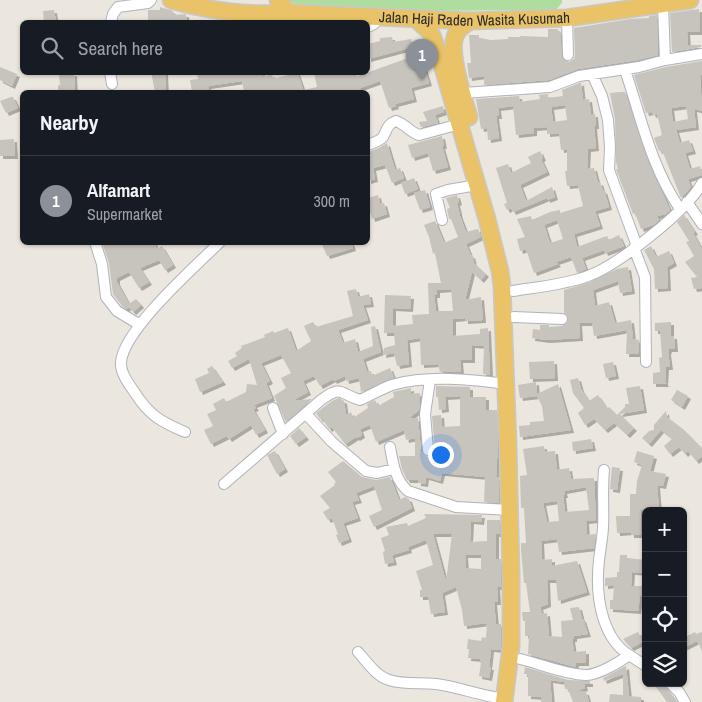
<!DOCTYPE html>
<html lang="en">
<head>
<meta charset="utf-8">
<style>
	:root { --surface:#171b24; --page:#20242c; --text:#f1f3f6; --muted:#9ea1a6; --line:#363941; --accent:#8c9099 }
	body { margin:0; font-family:"Archivo Narrow",sans-serif; background:var(--page); color:var(--text) }
	.controls { position:absolute; right:15px; bottom:15px; display:grid; overflow:hidden; border-radius:8px; box-shadow:0 1px 4px #0004 }
	.controls button { width:45px; height:45px; display:grid; place-items:center; padding:0; border:0; border-bottom:1px solid var(--line); background:var(--surface); color:var(--text); font:25px sans-serif }
	.you { position:absolute; left:440px; top:454px; width:18px; height:18px; margin:-12px; border:4px solid #fff; border-radius:50%; background:#1a73e8; box-shadow:0 0 0 8px #1a73e833 }
	.badge { display:grid; place-items:center; width:32px; height:32px; border-radius:50%; background:var(--accent); color:#fff; font-size:16px; font-weight:700 }
	.pin { position:absolute; translate:-50% -41px; filter:drop-shadow(0 1px 2px #0008) }
	.pin::after { content:''; position:absolute; top:26px; width:18px; height:15px; background:inherit; clip-path:polygon(0 0,100% 0,50% 100%) }
	.list { margin:0; padding:0; list-style:none }
	h2 { display:flex; justify-content:space-between; align-items:center; height:65px; margin:0; padding:0 20px; font-size:21px }
	h2 small { font-size:16px; font-weight:400; color:var(--muted) }
	.list li { display:grid; grid-template-columns:32px 1fr auto; gap:15px; align-items:center; box-sizing:border-box; height:90px; padding:0 20px; border-top:1px solid var(--line) }
	.list b { display:block; font-size:19px; white-space:nowrap }
	.list p { margin:0; font-size:16px; white-space:nowrap; color:var(--muted) }
	.list em { font-size:16px; font-style:normal; color:var(--muted) }
	.icon { flex:none; width:28px; height:28px; fill:none; stroke:currentColor; stroke-width:2; stroke-linecap:round; stroke-linejoin:round }
	.map { position:relative; flex:none; width:702px; height:702px; overflow:hidden }
	.search { position:absolute; background:var(--surface); box-shadow:0 1px 4px #0004; left:20px; top:20px; width:350px; height:55px; display:flex; align-items:center; gap:12px; box-sizing:border-box; padding:0 18px; border-radius:8px; color:var(--muted); font-size:19px }
	.panel { position:absolute; background:var(--surface); box-shadow:0 1px 4px #0004; left:20px; top:90px; width:350px; height:155px; border-radius:8px }
	.map>svg:first-child { display:block }
</style>
</head>
<body>
<div class="map">
<svg width="702" height="702" viewBox="0 0 702 702">
	<defs>
		<filter id="shadow"><feDropShadow dx="3" dy="3" stdDeviation="0" flood-color="#0004"/></filter>
	</defs>
	<rect width="100%" height="100%" fill="#ebe7de"/>
	<path fill="#aedd9f" d="M 288,0 L 562,0 L 562,3 L 556,10 L 416,11 L 301,7 Z"/>
	<path fill="#c7c3bd" fill-rule="evenodd" filter="url(#shadow)" d="M 160,7 L 173,11 L 173,15 L 186,14 L 187,22 L 148,22 L 148,10 L 160,10 Z
		M 699,9 L 700,32 L 687,32 L 688,45 L 701,45 L 701,47 L 672,52 L 670,13 Z
		M 54,10 L 56,22 L 44,22 L 43,11 Z
		M 657,15 L 658,55 L 638,60 L 578,69 L 549,80 L 484,85 L 484,76 L 469,78 L 467,63 L 471,63 L 469,35 L 479,35 L 479,38 L 491,40 L 508,39 L 508,37 L 520,37 L 520,36 L 548,37 L 548,29 L 558,29 L 558,31 L 560,31 L 562,58 L 569,62 L 574,59 L 575,55 L 574,28 L 630,19 L 649,18 L 649,16 Z
		M 392,37 L 393,42 L 411,39 L 413,47 L 368,59 L 368,44 L 380,41 L 380,38 Z
		M 411,57 L 415,69 L 424,67 L 429,83 L 411,88 L 414,99 L 395,104 L 396,106 L 389,108 L 380,81 L 360,88 L 361,92 L 305,92 L 304,90 L 317,87 L 314,72 L 353,72 L 355,77 Z
		M 702,61 L 702,75 L 700,75 L 702,111 L 694,109 L 696,127 L 676,130 L 680,143 L 689,140 L 693,151 L 685,153 L 690,169 L 700,166 L 702,175 L 688,179 L 691,187 L 681,198 L 662,150 L 659,151 L 654,138 L 662,135 L 657,114 L 653,115 L 652,112 L 646,113 L 634,75 L 666,67 ZM 686,106 L 688,119 L 673,122 L 671,108 Z
		M 0,67 L 17,74 L 12,86 L 0,80 Z
		M 151,72 L 165,72 L 166,92 L 155,92 Z
		M 197,72 L 262,72 L 263,77 L 272,74 L 273,79 L 288,75 L 287,72 L 297,72 L 304,92 L 244,92 L 242,81 L 208,86 L 209,92 L 192,92 L 190,80 L 198,79 Z
		M 74,73 L 75,92 L 58,92 L 58,85 L 60,85 L 59,75 Z
		M 582,82 L 581,83 L 583,100 L 589,99 L 591,114 L 595,114 L 596,126 L 594,126 L 596,148 L 588,149 L 587,169 L 594,168 L 598,183 L 600,182 L 603,191 L 604,190 L 609,207 L 595,211 L 600,226 L 574,234 L 577,247 L 604,237 L 607,236 L 609,240 L 619,235 L 624,246 L 605,253 L 604,250 L 582,258 L 586,269 L 577,273 L 571,257 L 556,262 L 558,264 L 534,273 L 526,249 L 520,251 L 517,239 L 525,237 L 517,219 L 531,216 L 532,220 L 550,212 L 560,210 L 560,213 L 583,206 L 578,185 L 567,186 L 565,171 L 567,171 L 567,149 L 561,150 L 559,133 L 547,134 L 547,127 L 534,128 L 534,133 L 516,135 L 513,106 L 498,108 L 499,116 L 496,116 L 499,138 L 488,140 L 487,128 L 481,129 L 476,99 L 519,96 L 520,102 L 540,99 L 539,95 L 548,94 L 548,98 L 563,96 L 562,90 ZM 565,105 L 567,120 L 553,122 L 551,107 ZM 557,220 L 563,239 L 550,243 L 544,225 Z
		M 620,92 L 625,92 L 648,161 L 670,210 L 666,214 L 657,216 L 659,220 L 653,225 L 641,229 L 635,213 L 633,214 L 616,169 L 618,169 L 616,162 L 615,119 L 610,93 Z
		M 11,97 L 13,97 L 18,108 L 6,113 L 0,101 Z
		M 443,106 L 444,112 L 435,115 L 438,123 L 421,127 L 419,122 L 427,121 L 423,112 Z
		M 442,136 L 444,146 L 442,146 L 448,167 L 433,171 L 428,153 L 412,158 L 408,145 Z
		M 14,139 L 15,156 L 0,156 L 0,140 Z
		M 387,143 L 395,170 L 400,168 L 404,178 L 392,183 L 385,165 L 373,168 L 375,179 L 368,181 L 368,152 L 379,148 Z
		M 540,151 L 543,158 L 541,159 L 547,172 L 520,185 L 526,201 L 552,187 L 555,197 L 547,200 L 547,198 L 513,212 L 511,208 L 507,210 L 504,204 L 507,203 L 496,168 L 508,164 L 511,173 L 531,163 L 528,157 Z
		M 414,178 L 418,189 L 405,194 L 401,183 Z
		M 425,190 L 430,207 L 420,210 L 414,193 Z
		M 378,195 L 380,204 L 384,203 L 387,214 L 372,219 L 368,204 L 368,198 Z
		M 457,195 L 459,202 L 457,203 L 460,216 L 466,232 L 478,229 L 480,234 L 481,237 L 466,244 L 471,256 L 472,255 L 474,263 L 486,274 L 481,280 L 472,272 L 465,300 L 481,297 L 483,320 L 465,321 L 465,318 L 453,319 L 453,336 L 480,334 L 480,329 L 488,328 L 490,375 L 483,374 L 484,346 L 472,345 L 472,360 L 460,360 L 461,372 L 440,372 L 438,364 L 421,365 L 420,338 L 407,340 L 409,364 L 397,366 L 394,353 L 383,355 L 384,348 L 395,345 L 394,333 L 384,333 L 385,295 L 411,296 L 410,309 L 393,308 L 393,326 L 413,324 L 412,315 L 429,314 L 428,283 L 441,283 L 435,253 L 433,254 L 429,237 L 424,225 L 435,221 L 444,243 L 458,237 L 451,219 L 449,219 L 447,209 L 450,208 L 446,198 ZM 451,289 L 453,311 L 436,311 L 434,295 L 437,295 L 437,290 Z
		M 684,215 L 695,232 L 693,233 L 702,249 L 702,288 L 694,289 L 691,278 L 697,277 L 685,262 L 694,256 L 686,242 L 689,241 L 677,222 Z
		M 102,242 L 154,242 L 157,249 L 162,246 L 173,265 L 165,270 L 159,260 L 140,268 L 149,282 L 139,288 L 129,272 L 117,278 L 117,282 L 129,304 L 136,299 L 141,305 L 133,312 L 129,307 L 126,309 L 122,306 L 113,294 L 109,263 Z
		M 321,242 L 351,242 L 353,248 L 327,256 Z
		M 651,246 L 656,257 L 669,251 L 674,263 L 667,267 L 668,288 L 655,289 L 654,269 L 644,250 Z
		M 628,267 L 632,291 L 620,293 L 618,281 L 593,290 L 595,306 L 609,302 L 615,323 L 631,320 L 633,339 L 639,340 L 638,354 L 626,354 L 627,330 L 594,336 L 592,323 L 579,323 L 580,338 L 547,340 L 532,338 L 533,329 L 540,330 L 540,325 L 549,325 L 549,327 L 562,326 L 567,323 L 568,316 L 564,313 L 564,290 L 590,282 L 617,269 Z
		M 356,289 L 358,297 L 369,294 L 371,304 L 363,305 L 368,320 L 338,330 L 343,343 L 355,339 L 358,352 L 373,346 L 371,327 L 375,326 L 381,352 L 363,359 L 367,372 L 371,371 L 372,376 L 390,368 L 394,378 L 361,392 L 359,378 L 346,381 L 345,376 L 334,381 L 333,379 L 320,386 L 314,376 L 303,381 L 308,392 L 292,401 L 312,399 L 286,422 L 274,396 L 286,388 L 281,378 L 291,373 L 281,355 L 261,363 L 270,381 L 266,383 L 272,398 L 254,405 L 256,408 L 253,409 L 265,430 L 256,435 L 251,425 L 229,439 L 227,436 L 211,444 L 204,430 L 213,426 L 207,414 L 216,410 L 213,404 L 224,398 L 226,402 L 246,392 L 247,384 L 257,385 L 249,359 L 232,368 L 228,361 L 237,356 L 235,353 L 242,348 L 241,346 L 265,337 L 264,335 L 273,331 L 274,333 L 288,328 L 296,351 L 311,341 L 304,326 L 313,322 L 316,327 L 353,316 L 347,291 Z
		M 671,322 L 671,336 L 674,336 L 675,349 L 669,349 L 668,352 L 670,367 L 666,367 L 665,383 L 667,384 L 653,384 L 653,373 L 660,372 L 659,358 L 662,357 L 660,331 L 655,331 L 655,323 Z
		M 554,361 L 555,378 L 530,379 L 529,362 Z
		M 613,362 L 616,376 L 606,378 L 603,364 Z
		M 212,366 L 223,382 L 200,392 L 195,379 L 209,373 L 207,369 Z
		M 578,378 L 581,389 L 589,401 L 598,395 L 607,409 L 609,407 L 617,415 L 625,407 L 625,404 L 629,404 L 626,388 L 640,386 L 644,410 L 620,414 L 634,428 L 627,435 L 614,423 L 605,430 L 594,419 L 585,425 L 578,413 L 584,408 L 573,393 L 570,380 Z
		M 536,382 L 537,394 L 558,384 L 571,430 L 520,437 L 519,426 L 530,425 L 530,422 L 544,421 L 542,406 L 537,396 L 520,398 L 518,385 Z
		M 436,386 L 470,387 L 470,397 L 486,397 L 486,410 L 497,410 L 498,459 L 497,459 L 496,477 L 499,477 L 499,503 L 484,502 L 485,477 L 442,473 L 440,481 L 426,477 L 425,484 L 418,483 L 418,480 L 407,480 L 402,469 L 399,456 L 415,456 L 415,438 L 406,440 L 404,430 L 376,442 L 370,425 L 360,429 L 362,435 L 357,438 L 356,437 L 345,444 L 332,427 L 329,429 L 322,418 L 320,419 L 316,413 L 332,401 L 339,398 L 344,401 L 346,415 L 351,412 L 353,418 L 368,408 L 367,404 L 375,400 L 378,406 L 394,397 L 393,392 L 411,388 L 411,394 L 420,393 L 420,399 L 419,410 L 408,419 L 418,418 L 421,451 L 425,456 L 429,457 L 432,455 L 435,450 L 432,416 L 441,415 L 442,427 L 460,426 L 460,396 L 445,397 L 446,409 L 439,410 L 438,397 L 436,397 Z
		M 677,390 L 688,396 L 682,407 L 671,400 Z
		M 666,411 L 667,417 L 683,429 L 702,448 L 702,456 L 696,461 L 688,451 L 685,454 L 679,447 L 670,454 L 664,446 L 672,439 L 661,430 L 649,444 L 642,438 L 649,431 L 654,430 L 654,425 Z
		M 299,428 L 306,437 L 296,444 L 290,436 Z
		M 591,439 L 593,448 L 573,451 L 572,442 Z
		M 544,446 L 545,452 L 555,451 L 557,470 L 569,468 L 571,479 L 594,478 L 596,520 L 586,521 L 587,535 L 596,534 L 594,548 L 559,552 L 557,539 L 541,541 L 542,560 L 552,559 L 552,566 L 577,561 L 587,592 L 558,601 L 556,580 L 547,580 L 548,604 L 540,607 L 542,614 L 547,613 L 549,636 L 562,637 L 561,621 L 573,620 L 570,608 L 579,607 L 582,619 L 583,619 L 588,634 L 574,636 L 574,639 L 572,639 L 574,652 L 586,651 L 586,663 L 576,663 L 575,667 L 528,654 L 529,636 L 525,636 L 525,621 L 523,621 L 522,612 L 530,612 L 526,583 L 524,583 L 521,550 L 521,543 L 526,543 L 524,508 L 521,508 L 520,476 L 527,475 L 523,449 ZM 586,487 L 589,510 L 565,512 L 563,495 L 565,495 L 564,491 ZM 557,501 L 559,521 L 547,522 L 543,503 Z
		M 275,451 L 285,469 L 277,474 L 267,455 Z
		M 637,451 L 654,456 L 650,471 L 666,474 L 663,486 L 657,485 L 659,509 L 641,510 L 641,535 L 631,535 L 631,532 L 617,533 L 616,516 L 630,516 L 630,494 L 636,494 L 637,481 L 642,465 L 634,462 Z
		M 343,461 L 362,477 L 376,480 L 390,477 L 399,500 L 405,497 L 409,499 L 412,508 L 374,527 L 369,516 L 382,510 L 374,486 L 356,493 L 359,500 L 352,502 L 358,518 L 343,523 L 349,539 L 339,543 L 336,535 L 338,534 L 332,518 L 328,520 L 323,512 L 330,508 L 320,496 L 335,485 L 334,484 L 336,482 L 328,472 Z
		M 612,467 L 620,468 L 617,490 L 610,489 Z
		M 424,514 L 482,515 L 481,522 L 471,521 L 470,542 L 487,541 L 487,520 L 500,520 L 500,534 L 496,534 L 496,559 L 501,559 L 501,587 L 497,587 L 498,602 L 494,602 L 496,624 L 501,624 L 501,645 L 500,650 L 491,649 L 489,667 L 491,667 L 489,678 L 479,676 L 481,663 L 480,663 L 480,659 L 468,658 L 469,649 L 467,649 L 468,639 L 481,641 L 482,637 L 486,638 L 487,623 L 464,626 L 462,610 L 456,587 L 442,593 L 445,612 L 431,614 L 428,597 L 420,597 L 420,590 L 422,590 L 416,571 L 433,565 L 426,540 L 408,547 L 409,550 L 392,555 L 394,562 L 385,564 L 383,552 L 385,551 L 381,538 L 389,535 L 386,527 L 407,523 L 408,526 L 426,518 ZM 433,534 L 452,534 L 446,582 ZM 465,555 L 481,555 L 481,569 L 466,568 Z
		M 620,555 L 627,555 L 627,558 L 646,560 L 646,573 L 632,572 L 631,586 L 646,586 L 646,596 L 640,596 L 638,611 L 610,609 L 610,600 L 613,600 L 614,585 L 605,586 L 605,578 L 617,577 L 617,572 L 619,572 Z
		M 638,632 L 643,642 L 631,648 L 623,639 Z
		M 695,632 L 696,634 L 702,632 L 702,651 L 697,641 L 683,648 L 683,638 Z
		M 626,666 L 629,696 L 641,697 L 641,702 L 609,702 L 610,694 L 623,695 L 623,674 L 604,681 L 603,678 Z
		M 525,667 L 568,680 L 590,681 L 590,684 L 584,684 L 585,688 L 577,691 L 586,692 L 589,702 L 573,702 L 568,689 L 565,689 L 564,682 L 550,680 L 552,702 L 541,702 L 541,697 L 528,696 L 528,674 L 524,674 Z
		M 653,683 L 662,683 L 677,702 L 667,702 Z"/>
	<g fill="none" stroke-linecap="round" stroke-linejoin="round">
		<g stroke="#b1b2bd" stroke-width="12">
			<path id="minor" d="M 663,4 L 665,60
				M 567,18 L 568,55
				M 111,22 L 113,14 L 118,7 L 148,3 L 151,0
				M 368,27 L 374,24 L 378,18
				M 625,70 C 641,117 651,167 680,209
				M 110,72 L 112,84
				M 592,74 L 602,96 L 608,120 L 610,147 L 609,170 L 637,246
				M 463,93 L 550,87 L 579,76 L 639,67 L 665,60 L 702,54
				M 368,145 C 372,143 380,141 383,137 C 387,130 387,124 396,121 C 405,124 410,132 419,135 L 460,124
				M 687,202 L 702,224
				M 442,220 L 436,194 L 448,190 L 477,185
				M 95,242 L 102,264 L 106,297 L 117,311 L 140,325
				M 634,248 L 645,277 L 646,362
				M 513,291 C 537,287 564,285 588,276 C 618,265 687,211 702,183
				M 514,317 L 562,319
				M 273,408 L 283,434
				M 306,414 L 332,442 L 366,471 L 377,473 L 394,469
				M 185,432 C 161,422 149,415 135,393 C 129,384 120,373 121,362 C 124,329 195,267 220,242
				M 390,447 C 393,463 395,480 408,491 L 456,507 L 510,510
				M 428,450 L 425,414 L 430,380
				M 604,470 C 602,490 604,509 603,528 C 602,544 598,559 598,575 C 597,603 604,639 629,655
				M 224,484 L 321,400 C 343,384 339,394 360,400 C 371,395 381,389 392,385 C 428,375 469,379 506,384
				M 358,652 C 367,662 376,676 389,680 C 404,685 421,682 436,684 C 459,687 481,696 505,699
				M 520,659 C 541,664 564,674 586,675 C 598,675 620,662 629,655 L 646,666
				M 670,683 L 679,692 L 685,702"/>
		</g>
		<g stroke="#c8c8c8" stroke-width="19">
			<g id="trunk">
				<path id="s1" d="M 171,0 C 209,11 249,16 289,13 L 470,21 L 567,18 L 690,0"/>
				<path d="M 278,0 L 289,13"/>
				<path d="M 417,20 L 431,33 L 439,54 L 487,219 L 500,271 L 502,286 L 508,446 L 511,576 L 511,646 L 504,702"/>
				<path d="M 469,117 C 464,99 445,46 458,31 C 461,27 466,24 470,21"/>
			</g>
		</g>
		<use href="#minor" stroke="#fff" stroke-width="10"/>
		<use href="#trunk" stroke="#eac267" stroke-width="16"/>
	</g>
	<g text-anchor="middle" stroke-width="4" stroke-linejoin="round" paint-order="stroke">
		<g font-size="15" fill="#2a2a2a" stroke="#fff">
			<text dy="5" stroke="none"><textPath href="#s1" startOffset="305">Jalan Haji Raden Wasita Kusumah</textPath></text>
		</g>
	</g>
</svg>
<div class="controls">
<button>+</button>
<button>−</button>
<button><svg class="icon" aria-label="locate" viewBox="0 0 24 24"><circle cx="12" cy="12" r="6"/><path d="M12 2v4M12 18v4M2 12h4M18 12h4"/></svg></button>
<button><svg class="icon" aria-label="layers" viewBox="0 0 24 24"><path d="M12 4l9 5-9 5-9-5zM3 14l9 5 9-5"/></svg></button>
</div>
<div class="you"></div>
<div class="pin badge" style="left:422px;top:80px">1</div>
<div class="search"><svg class="icon" aria-label="search" viewBox="0 0 24 24"><circle cx="10" cy="10" r="6"/><path d="M15 15l6 6"/></svg>Search here</div>
<section class="panel">
<h2>Nearby<small></small></h2>
<ul class="list">
<li><span class="badge">1</span><div><b>Alfamart</b><p>Supermarket</p></div><em>300 m</em></li>
</ul>
</section>
</div>
</body>
</html>
